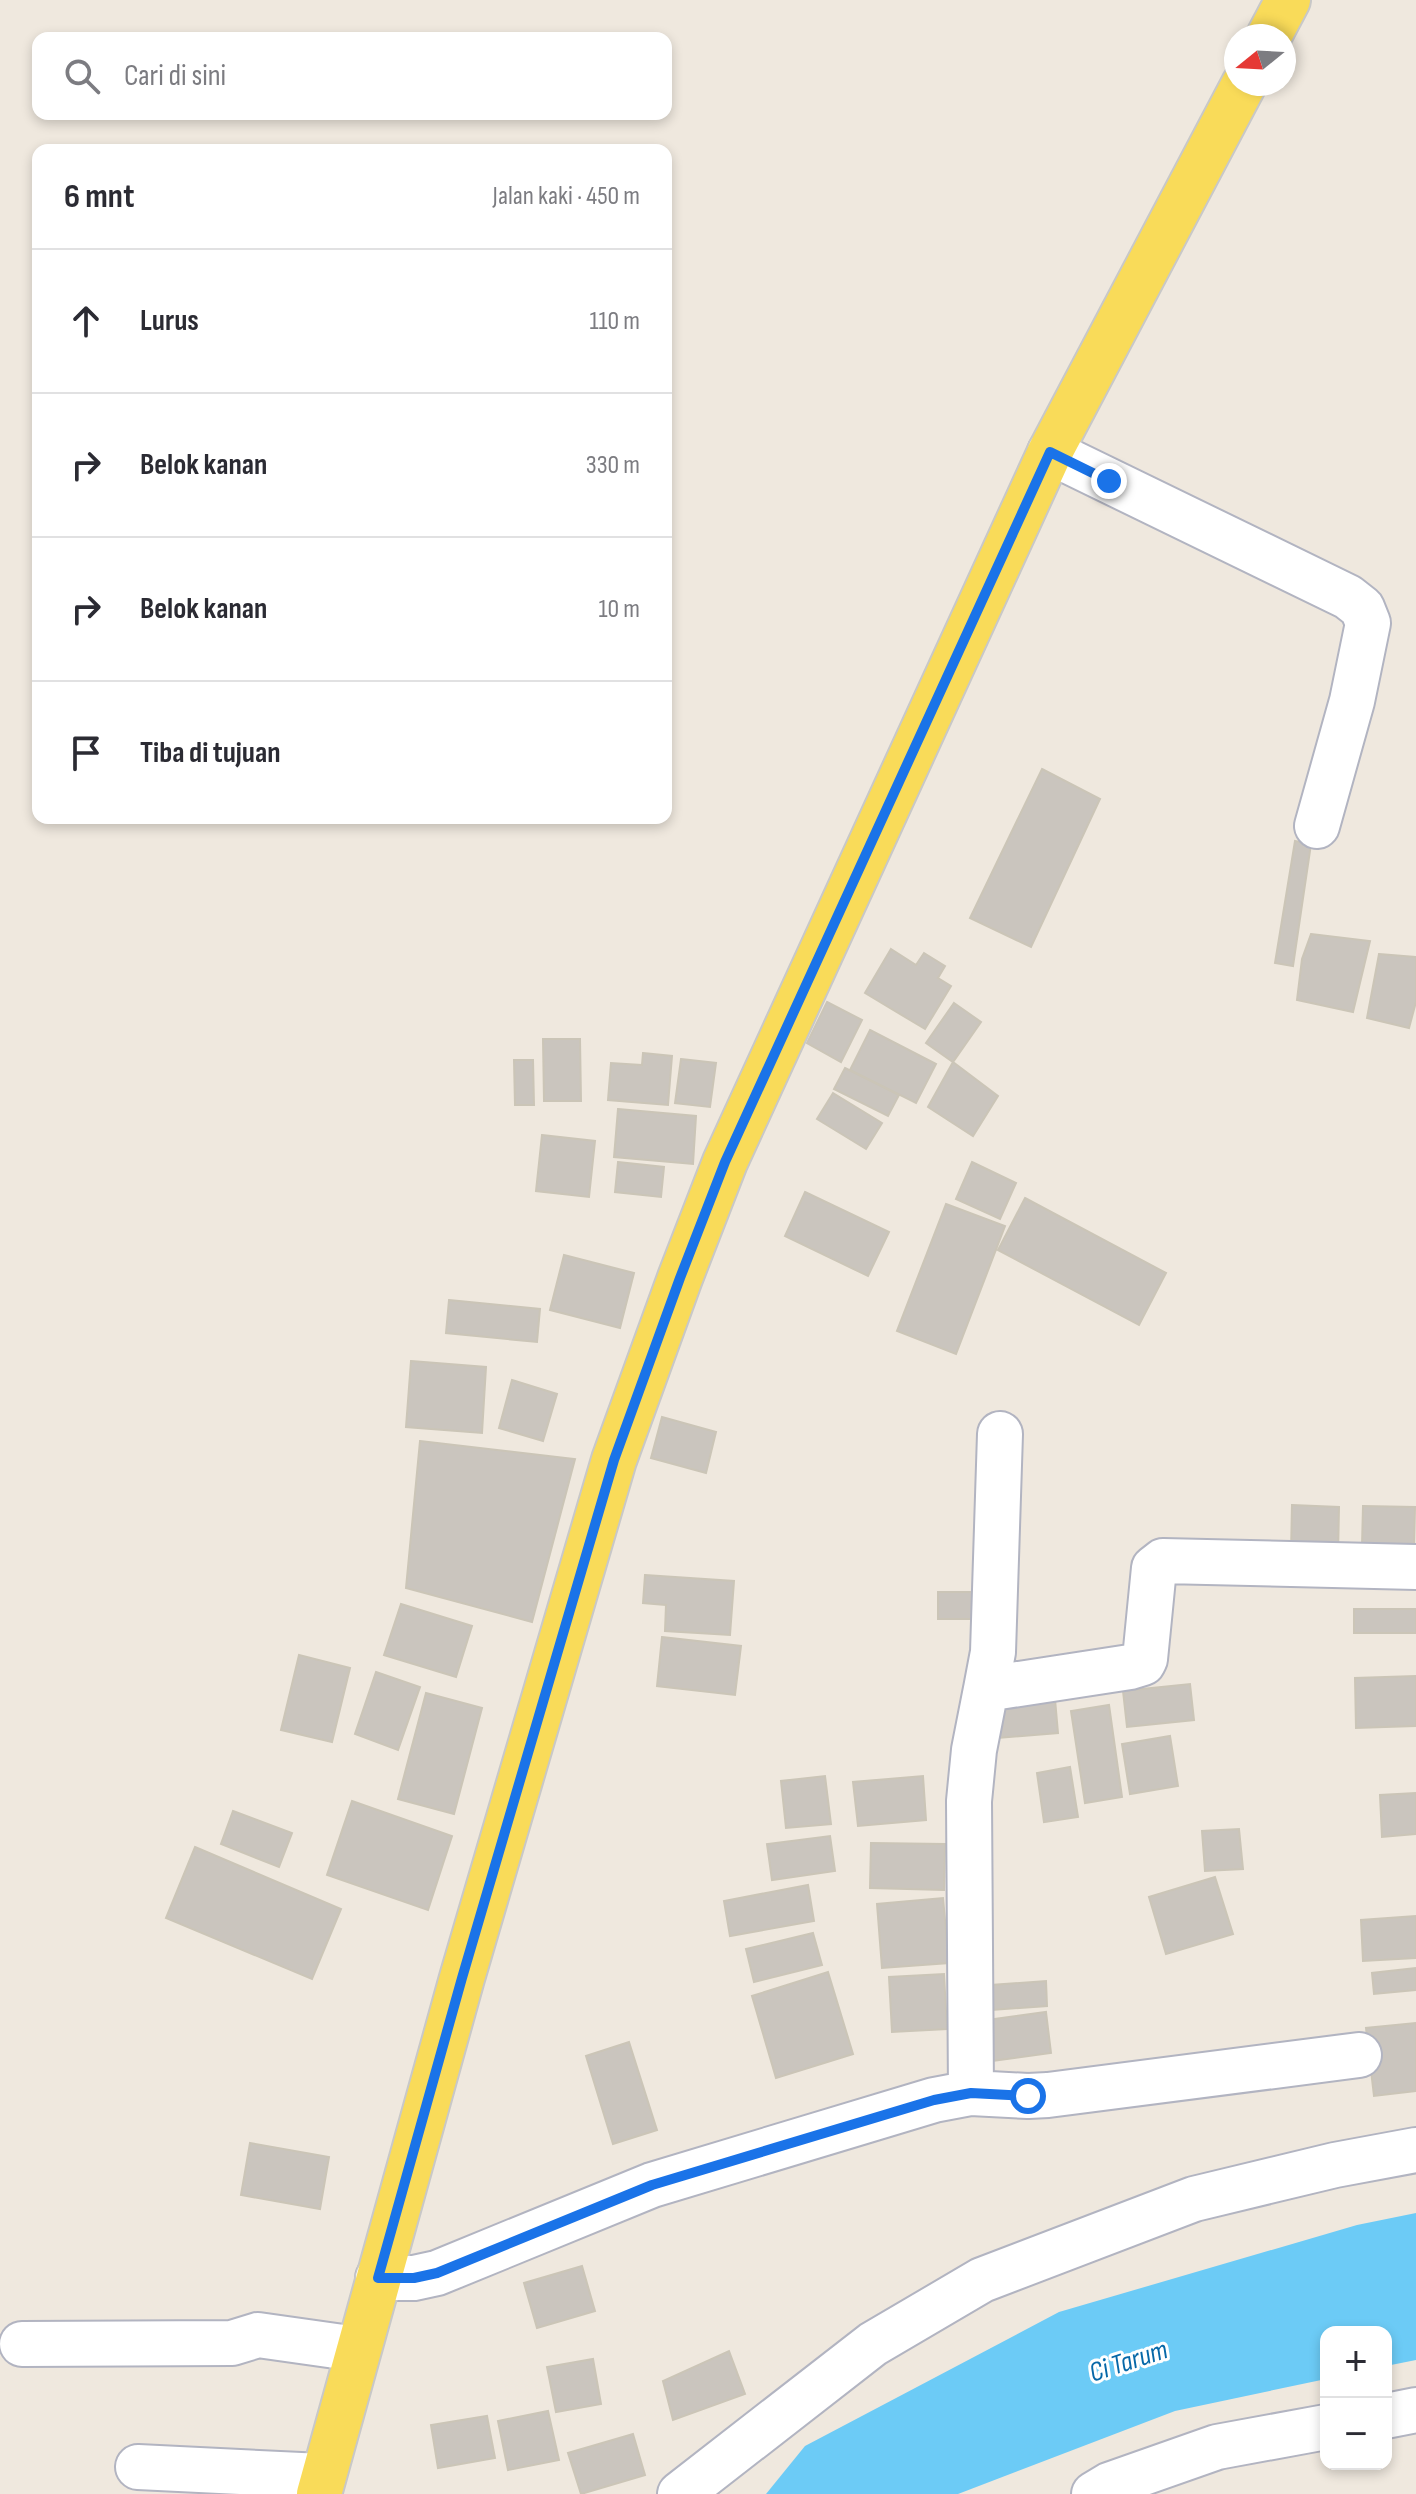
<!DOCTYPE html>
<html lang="id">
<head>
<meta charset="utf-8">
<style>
	:root { --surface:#fff; --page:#f7f7f7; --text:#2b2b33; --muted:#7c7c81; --line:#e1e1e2 }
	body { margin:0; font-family:"Sofia Sans Condensed",sans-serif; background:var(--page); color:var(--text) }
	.controls { position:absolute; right:24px; bottom:24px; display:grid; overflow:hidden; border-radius:16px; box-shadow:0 4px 12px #0003 }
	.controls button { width:72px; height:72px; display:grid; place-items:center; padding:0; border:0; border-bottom:2px solid var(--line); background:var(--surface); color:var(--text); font:40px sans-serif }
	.compass { position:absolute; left:1224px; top:24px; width:72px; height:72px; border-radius:50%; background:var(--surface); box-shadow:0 4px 12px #0003; rotate:252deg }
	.stop { position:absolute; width:24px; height:24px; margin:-18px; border:6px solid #1a73e8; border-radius:50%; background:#fff }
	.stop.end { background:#1a73e8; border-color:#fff; box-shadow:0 2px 8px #0008 }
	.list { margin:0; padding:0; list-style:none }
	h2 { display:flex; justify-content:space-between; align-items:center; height:104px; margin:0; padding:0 32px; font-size:34px }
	h2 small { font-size:26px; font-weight:400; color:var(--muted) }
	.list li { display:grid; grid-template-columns:52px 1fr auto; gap:24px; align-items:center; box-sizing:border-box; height:144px; padding:0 32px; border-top:2px solid var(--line) }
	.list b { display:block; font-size:30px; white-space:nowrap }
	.list em { font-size:26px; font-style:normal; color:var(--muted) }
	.icon { flex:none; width:44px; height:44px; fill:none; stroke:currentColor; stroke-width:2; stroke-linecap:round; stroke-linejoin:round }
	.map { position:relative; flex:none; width:1416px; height:2494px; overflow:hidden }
	.search { position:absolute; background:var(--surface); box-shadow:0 4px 12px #0003; left:32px; top:32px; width:640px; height:88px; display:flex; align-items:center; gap:20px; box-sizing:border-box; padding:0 28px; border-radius:16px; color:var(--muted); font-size:30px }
	.panel { position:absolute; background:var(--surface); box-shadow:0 4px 12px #0003; left:32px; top:144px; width:640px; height:680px; border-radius:16px }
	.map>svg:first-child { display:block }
</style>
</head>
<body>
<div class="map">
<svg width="1416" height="2494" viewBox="0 0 1416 2494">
	<rect width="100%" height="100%" fill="#efe8de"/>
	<path fill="#6ccbf6" d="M 1416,2213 L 1416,2360 L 1386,2366 L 1386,2332 L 1326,2332 L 1326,2379 L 1175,2411 L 958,2494 L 766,2494 L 805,2446 L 1059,2312 L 1357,2225 Z"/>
	<path fill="#cac5be" stroke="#cbc5b7" stroke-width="2" d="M 1042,769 L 1100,799 L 1031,947 L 970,918 Z
		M 1295,841 L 1311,844 L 1293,966 L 1275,963 Z
		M 1311,934 L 1370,941 L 1353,1012 L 1297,1000 L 1302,959 Z
		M 891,949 L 916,965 L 924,953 L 945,966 L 938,978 L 951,986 L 925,1029 L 865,993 Z
		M 1379,954 L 1416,957 L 1416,1002 L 1409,1028 L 1367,1018 Z
		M 827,1002 L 862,1020 L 841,1062 L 807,1043 Z
		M 954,1003 L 981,1022 L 953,1062 L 926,1043 Z
		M 870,1030 L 936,1064 L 916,1103 L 850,1070 Z
		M 543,1039 L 580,1039 L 581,1101 L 544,1101 Z
		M 643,1053 L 672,1056 L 668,1105 L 608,1100 L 611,1063 L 642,1065 Z
		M 681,1059 L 716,1063 L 710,1107 L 675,1103 Z
		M 514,1060 L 533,1060 L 534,1105 L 515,1105 Z
		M 953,1062 L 998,1096 L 973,1136 L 928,1107 Z
		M 845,1068 L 899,1095 L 888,1116 L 834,1089 Z
		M 833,1093 L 882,1123 L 866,1149 L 817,1119 Z
		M 618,1109 L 696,1116 L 693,1164 L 614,1157 Z
		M 542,1135 L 595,1141 L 589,1197 L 536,1191 Z
		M 618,1162 L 664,1167 L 661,1197 L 615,1192 Z
		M 972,1162 L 1016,1183 L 1000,1219 L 956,1199 Z
		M 805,1192 L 889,1232 L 868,1276 L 785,1236 Z
		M 1025,1198 L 1166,1273 L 1139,1325 L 998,1250 Z
		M 946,1204 L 1005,1226 L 956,1354 L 897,1331 Z
		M 564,1255 L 634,1273 L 620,1328 L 550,1310 Z
		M 449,1300 L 540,1309 L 537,1342 L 446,1333 Z
		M 411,1361 L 486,1367 L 482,1433 L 406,1427 Z
		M 512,1380 L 557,1394 L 543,1441 L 499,1428 Z
		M 662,1417 L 716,1432 L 706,1473 L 651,1458 Z
		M 420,1441 L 575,1459 L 532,1622 L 406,1588 Z
		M 1292,1505 L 1339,1507 L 1338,1555 L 1291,1553 Z
		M 1363,1506 L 1415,1507 L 1414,1547 L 1362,1546 Z
		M 645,1575 L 734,1581 L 730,1635 L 665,1631 L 666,1605 L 643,1603 Z
		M 938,1592 L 982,1592 L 983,1619 L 938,1619 Z
		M 401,1604 L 472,1626 L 456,1677 L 384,1655 Z
		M 1354,1609 L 1416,1609 L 1416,1633 L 1354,1633 Z
		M 662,1637 L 741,1646 L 735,1695 L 657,1686 Z
		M 299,1655 L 350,1668 L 332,1742 L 281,1730 Z
		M 376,1672 L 420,1687 L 398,1750 L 355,1734 Z
		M 1416,1676 L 1416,1726 L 1356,1728 L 1355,1678 Z
		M 1190,1684 L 1194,1720 L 1127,1727 L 1123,1691 Z
		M 426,1693 L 482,1708 L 454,1814 L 398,1799 Z
		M 1055,1699 L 1058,1733 L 998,1738 L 995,1704 Z
		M 1109,1705 L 1122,1797 L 1085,1803 L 1071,1711 Z
		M 1170,1736 L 1178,1786 L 1130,1794 L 1122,1744 Z
		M 1070,1767 L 1078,1817 L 1044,1822 L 1037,1773 Z
		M 825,1776 L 831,1824 L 786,1828 L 781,1781 Z
		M 923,1776 L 926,1820 L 858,1826 L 853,1782 Z
		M 1416,1793 L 1416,1834 L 1382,1837 L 1380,1795 Z
		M 352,1801 L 452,1836 L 428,1910 L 327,1875 Z
		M 233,1811 L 292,1833 L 279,1867 L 221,1844 Z
		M 1239,1829 L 1243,1869 L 1205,1871 L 1202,1831 Z
		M 830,1836 L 835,1871 L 772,1880 L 767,1844 Z
		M 871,1843 L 945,1844 L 944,1890 L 870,1888 Z
		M 195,1847 L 341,1909 L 312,1979 L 166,1918 Z
		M 1215,1877 L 1233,1934 L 1166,1954 L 1149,1897 Z
		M 808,1885 L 814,1921 L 730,1936 L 724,1901 Z
		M 943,1898 L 949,1963 L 882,1968 L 877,1904 Z
		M 1416,1916 L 1416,1958 L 1363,1961 L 1361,1920 Z
		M 813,1933 L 822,1965 L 754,1982 L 746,1949 Z
		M 1416,1968 L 1416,1990 L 1374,1994 L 1372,1973 Z
		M 828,1972 L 853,2054 L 776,2078 L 752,1996 Z
		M 944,1974 L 947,2029 L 892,2032 L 889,1977 Z
		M 1046,1981 L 1047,2006 L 992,2010 L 991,1985 Z
		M 1046,2012 L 1051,2053 L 984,2062 L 979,2021 Z
		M 1416,2023 L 1416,2091 L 1374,2096 L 1366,2028 Z
		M 629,2042 L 657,2130 L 613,2144 L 586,2056 Z
		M 250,2143 L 329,2157 L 320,2209 L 241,2195 Z
		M 582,2266 L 595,2311 L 537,2328 L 524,2283 Z
		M 729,2351 L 745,2394 L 673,2420 L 663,2381 Z
		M 593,2359 L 601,2404 L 556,2412 L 547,2367 Z
		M 548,2411 L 559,2460 L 508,2470 L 498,2421 Z
		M 487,2416 L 495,2458 L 438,2468 L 431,2425 Z
		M 633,2434 L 645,2475 L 581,2494 L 568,2453 Z"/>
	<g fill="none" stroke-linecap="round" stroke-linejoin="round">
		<g stroke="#b2b4c1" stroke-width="48">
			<path id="minor" d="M 1050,452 L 1348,597 L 1362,608 L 1368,623 L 1352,701 L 1317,826
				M 986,1689 L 993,1652 L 1000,1434
				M 971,2093 L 969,1801 L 974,1750 L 986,1689 L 1130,1667 L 1143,1663 L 1145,1659 L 1154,1568 L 1163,1561 L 1416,1567
				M 378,2278 L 414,2278 L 437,2273 L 652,2185 L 934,2100 L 971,2093 L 1028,2096 L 1048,2095 L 1359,2055
				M 22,2344 L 232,2343 L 258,2335 L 357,2349
				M 1386,2416 L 1416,2410
				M 138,2467 L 322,2476
				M 680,2494 L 873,2344 L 982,2280 L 1194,2199 L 1335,2165 L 1416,2150
				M 1094,2494 L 1109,2485 L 1217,2447 L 1326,2427"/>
		</g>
		<g stroke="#c8c8c8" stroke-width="48">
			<path id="major" d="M 1269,36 L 1288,0
				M 319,2494 L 462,1978 L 614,1460 L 680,1278 L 725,1162 L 1050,452 L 1244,84"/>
		</g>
		<use href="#minor" stroke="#fff" stroke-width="44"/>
		<use href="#major" stroke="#f9db59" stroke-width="44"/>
	</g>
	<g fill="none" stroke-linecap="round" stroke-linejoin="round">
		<path stroke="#1a73e8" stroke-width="10" d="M 1028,2096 L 971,2093 L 934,2100 L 652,2185 L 437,2273 L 414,2278 L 378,2278 L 462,1978 L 614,1460 L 680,1278 L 725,1162 L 1050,452 L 1109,481"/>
	</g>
	<g text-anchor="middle" stroke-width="6" stroke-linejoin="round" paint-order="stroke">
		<g font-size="28" font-style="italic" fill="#0668a8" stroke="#fff">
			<text transform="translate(1128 2360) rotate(-18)" y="10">Ci Tarum</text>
		</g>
	</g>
</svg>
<div class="controls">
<button>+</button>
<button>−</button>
</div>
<svg class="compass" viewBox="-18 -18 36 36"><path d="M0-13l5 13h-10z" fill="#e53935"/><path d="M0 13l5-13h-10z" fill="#7c7c81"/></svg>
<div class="stop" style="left:1028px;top:2096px"></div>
<div class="stop end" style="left:1109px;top:481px"></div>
<div class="search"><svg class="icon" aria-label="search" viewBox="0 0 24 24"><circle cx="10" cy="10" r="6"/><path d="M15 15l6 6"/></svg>Cari di sini</div>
<section class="panel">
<h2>6 mnt<small>Jalan kaki · 450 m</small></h2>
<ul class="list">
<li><svg class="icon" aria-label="ahead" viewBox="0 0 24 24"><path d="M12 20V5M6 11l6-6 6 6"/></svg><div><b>Lurus</b></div><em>110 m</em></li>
<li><svg class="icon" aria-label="right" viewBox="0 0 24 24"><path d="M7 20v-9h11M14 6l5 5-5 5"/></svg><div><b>Belok kanan</b></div><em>330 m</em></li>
<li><svg class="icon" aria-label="right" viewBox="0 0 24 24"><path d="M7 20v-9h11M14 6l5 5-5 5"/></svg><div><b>Belok kanan</b></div><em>10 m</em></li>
<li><svg class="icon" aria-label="arrive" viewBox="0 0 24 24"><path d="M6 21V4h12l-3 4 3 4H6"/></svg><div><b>Tiba di tujuan</b></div></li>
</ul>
</section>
</div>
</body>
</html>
